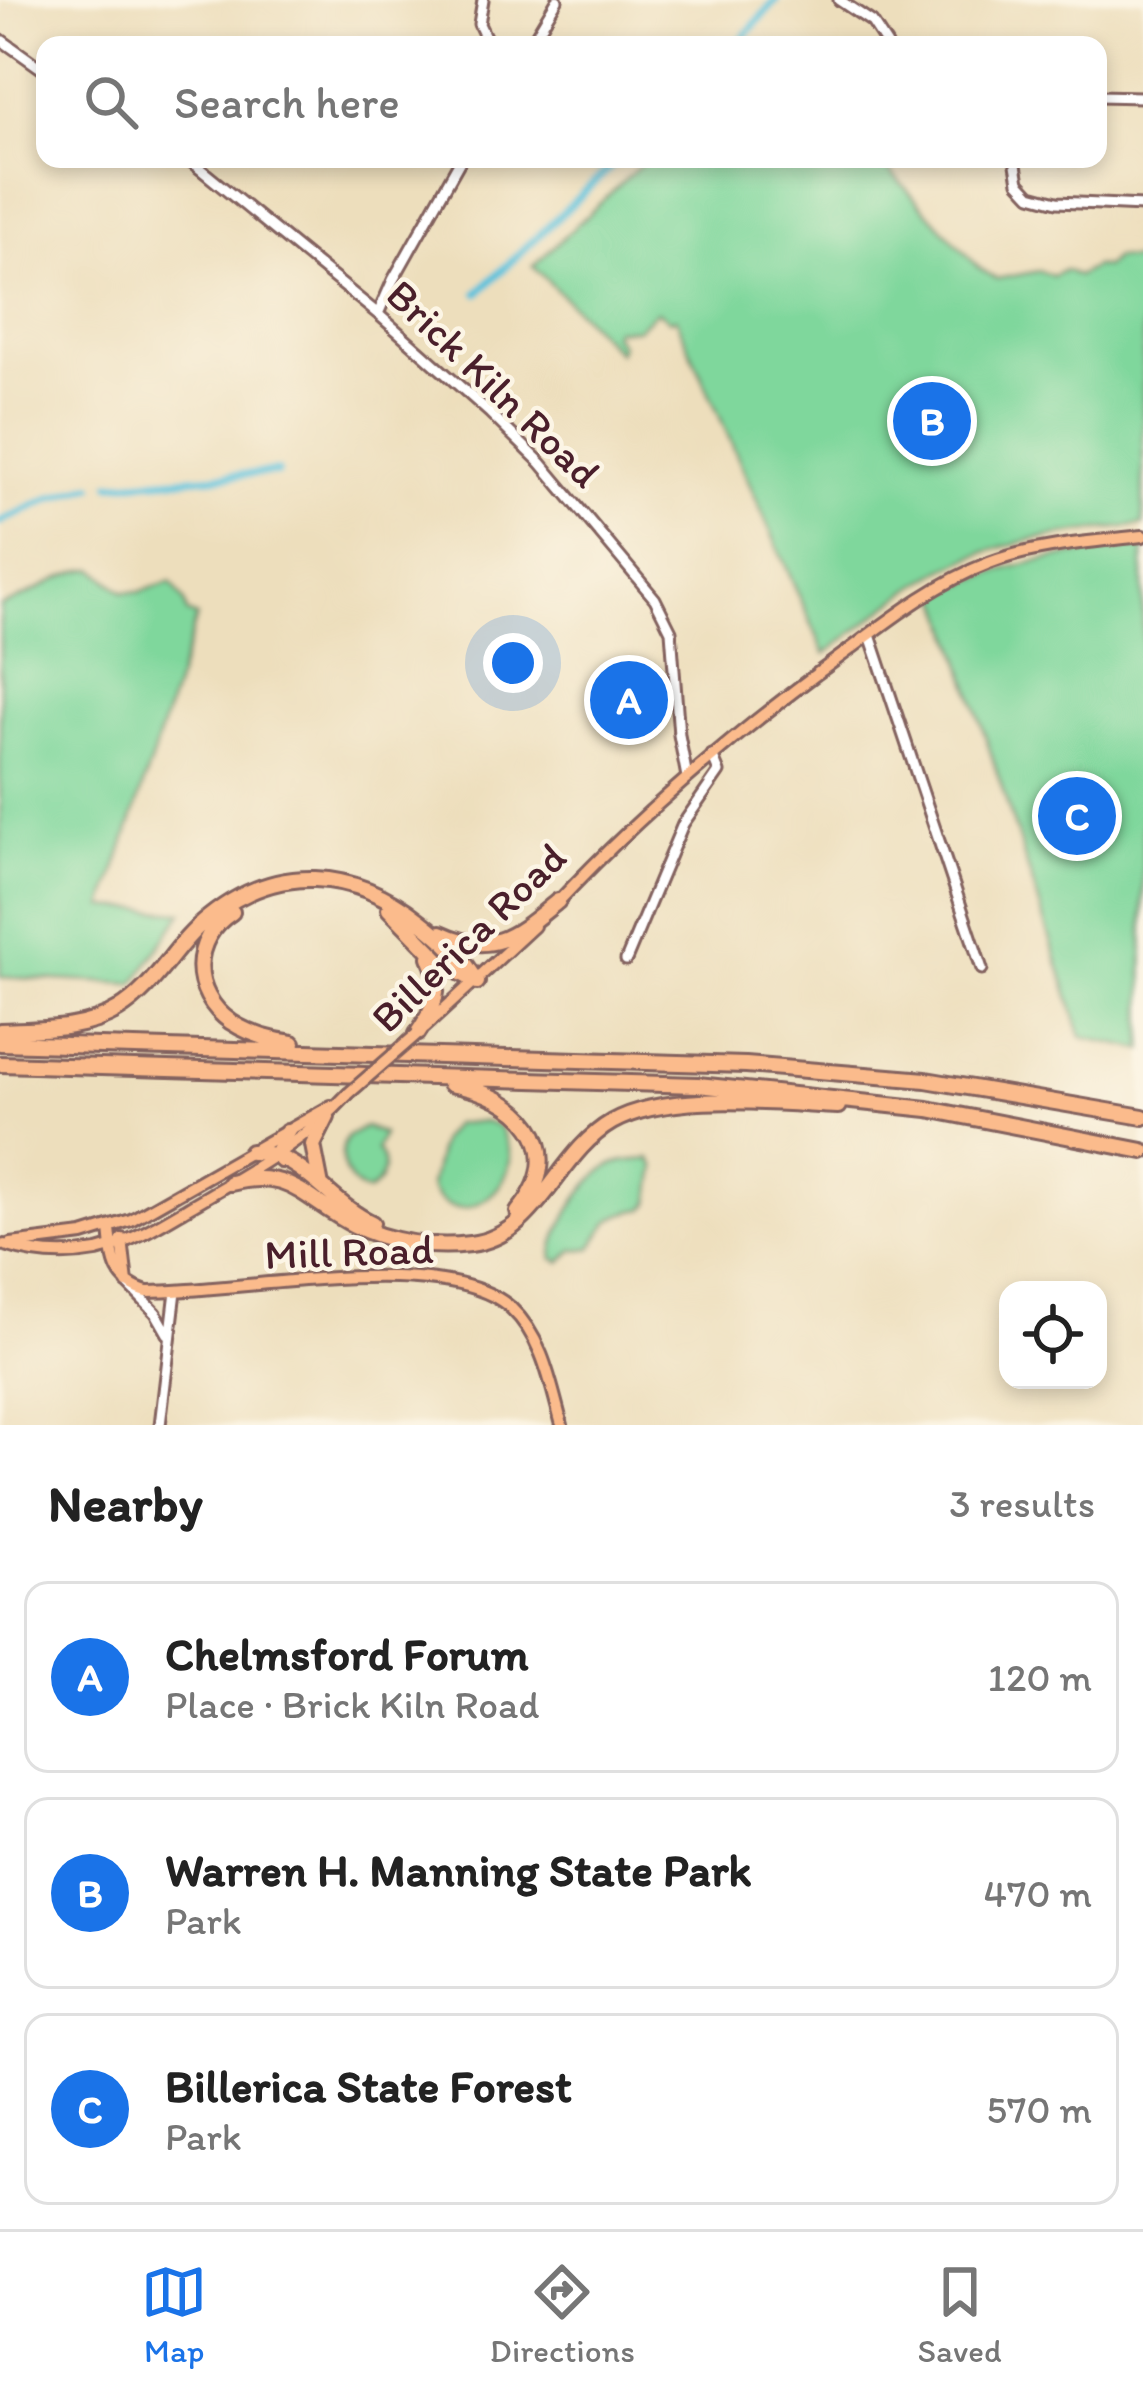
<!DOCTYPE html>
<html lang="en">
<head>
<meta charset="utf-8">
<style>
	:root { --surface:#fff; --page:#f6f6f6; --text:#222; --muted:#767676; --line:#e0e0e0; --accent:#1a73e8 }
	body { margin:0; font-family:Itim,sans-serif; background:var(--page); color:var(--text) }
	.controls { position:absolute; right:36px; bottom:36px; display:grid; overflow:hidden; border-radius:24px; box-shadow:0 6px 18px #0003 }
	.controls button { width:108px; height:108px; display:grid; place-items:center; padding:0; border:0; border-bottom:3px solid var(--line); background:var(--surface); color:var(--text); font:60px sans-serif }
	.you { position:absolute; left:513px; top:663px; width:42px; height:42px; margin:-30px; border:9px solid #fff; border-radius:50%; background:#1a73e8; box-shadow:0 0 0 18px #1a73e833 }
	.badge { display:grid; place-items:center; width:78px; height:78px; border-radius:50%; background:var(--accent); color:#fff; font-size:39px; font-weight:700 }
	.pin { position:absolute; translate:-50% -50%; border:6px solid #fff; box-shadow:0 3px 12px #0006 }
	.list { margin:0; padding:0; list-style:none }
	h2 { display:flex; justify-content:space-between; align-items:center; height:156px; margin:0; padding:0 48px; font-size:51px }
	h2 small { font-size:39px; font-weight:400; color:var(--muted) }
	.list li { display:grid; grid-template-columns:78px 1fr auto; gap:36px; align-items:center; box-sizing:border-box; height:192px; margin:0 24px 24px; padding:0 24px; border:3px solid var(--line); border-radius:24px }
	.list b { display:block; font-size:45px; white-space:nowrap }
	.list p { margin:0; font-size:39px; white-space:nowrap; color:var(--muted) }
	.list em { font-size:39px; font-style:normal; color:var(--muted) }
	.icon { flex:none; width:66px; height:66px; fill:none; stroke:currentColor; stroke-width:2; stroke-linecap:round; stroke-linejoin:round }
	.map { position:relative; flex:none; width:1143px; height:1425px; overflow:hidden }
	.search { position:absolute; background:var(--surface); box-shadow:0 6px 18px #0003; left:36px; right:36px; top:36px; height:132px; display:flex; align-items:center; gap:30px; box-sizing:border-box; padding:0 42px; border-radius:24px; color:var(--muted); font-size:45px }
	.sheet { height:804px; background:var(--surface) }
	nav { display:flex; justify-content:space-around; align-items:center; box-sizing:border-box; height:168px; border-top:3px solid var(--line); background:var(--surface); font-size:33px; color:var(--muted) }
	nav a { display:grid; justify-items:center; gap:6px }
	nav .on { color:var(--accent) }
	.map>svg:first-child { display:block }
</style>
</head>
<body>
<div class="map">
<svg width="1143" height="1425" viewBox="0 0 1143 1425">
	<rect width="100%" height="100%" fill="#fcf5e5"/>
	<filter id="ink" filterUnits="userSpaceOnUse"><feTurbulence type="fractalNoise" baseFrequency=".00833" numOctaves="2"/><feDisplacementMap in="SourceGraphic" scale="24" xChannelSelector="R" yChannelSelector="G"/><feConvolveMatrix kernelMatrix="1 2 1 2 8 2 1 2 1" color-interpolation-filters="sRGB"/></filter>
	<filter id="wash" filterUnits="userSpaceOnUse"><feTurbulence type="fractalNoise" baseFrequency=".004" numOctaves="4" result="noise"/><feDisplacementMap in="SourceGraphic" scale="48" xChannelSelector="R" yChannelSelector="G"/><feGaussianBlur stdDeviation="2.7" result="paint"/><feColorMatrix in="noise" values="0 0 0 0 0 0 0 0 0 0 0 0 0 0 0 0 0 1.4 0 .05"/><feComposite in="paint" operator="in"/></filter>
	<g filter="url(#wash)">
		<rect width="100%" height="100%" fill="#eddebc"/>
		<path fill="#7fd79c" stroke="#647b64" stroke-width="3" d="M 647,159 L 879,159 L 979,268 L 997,279 L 1039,271 L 1053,276 L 1065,270 L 1077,276 L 1094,267 L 1105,267 L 1115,258 L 1143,260 L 1143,525 C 1076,533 1007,537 945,569 C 902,591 864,626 825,654 L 676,318 L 670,320 L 657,311 L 637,329 L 615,329 L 613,334 L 621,345 L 618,352 L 533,266 Z
			M 1143,546 L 1143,1050 L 1082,1037 L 940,595 C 1004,561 1072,555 1143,546 Z
			M 95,569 L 123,592 L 139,592 L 171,582 L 184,601 L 187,613 L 197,617 L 104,907 L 183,912 L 134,984 L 0,977 L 0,606 C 33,597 61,570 95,569 Z
			M 484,1121 L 499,1127 C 504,1136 509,1146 510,1155 C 511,1196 450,1233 430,1186 L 441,1139 L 454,1124 Z
			M 365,1127 L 383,1134 L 376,1150 C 390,1162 382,1183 368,1192 C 345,1185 336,1158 347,1137 Z
			M 650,1159 L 656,1167 L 650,1203 L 645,1209 C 612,1213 609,1219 592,1248 L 574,1250 L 561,1262 L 553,1258 C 552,1232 586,1179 610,1166 C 621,1160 637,1160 650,1159 Z"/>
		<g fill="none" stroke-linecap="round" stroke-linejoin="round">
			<path stroke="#5ec2db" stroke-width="8" d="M 737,45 L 776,0
				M 478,293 L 619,159
				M 111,484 L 278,472
				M 0,522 L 49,499 L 92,486"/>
		</g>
	</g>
	<g filter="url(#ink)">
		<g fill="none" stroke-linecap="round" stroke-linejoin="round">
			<g stroke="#83625e" stroke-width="15">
				<path id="minor" d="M 483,0 L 479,24 L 489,45
					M 839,0 L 872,22 L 887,45
					M 0,39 L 45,71
					M 530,45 L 557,0
					M 1098,96 L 1143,97
					M 188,159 L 378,314 L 490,413 L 541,463 L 655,599 L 671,631 L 679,735 L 687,777
					M 1015,159 L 1019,182 L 1031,195 L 1057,202 L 1143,206
					M 378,314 L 393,280 L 461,159
					M 870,635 L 982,969
					M 626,960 L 683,824 L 719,772 L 712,755
					M 127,1283 L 156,1313 L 168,1334
					M 160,1425 L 176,1291"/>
			</g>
			<g stroke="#83625e" stroke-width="16">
				<path id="major" d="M 556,904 C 643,811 738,731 841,656 C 888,621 934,584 989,563 C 1037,545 1092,542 1143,536
					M 425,1027 L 534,926
					M 110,1228 C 113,1259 113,1282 147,1292 C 235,1293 446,1248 511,1308 C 543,1338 551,1385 562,1425
					M 122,1239 L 127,1283
					M 11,1244 L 83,1235 L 131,1220 L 331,1106
					M 5,1245 C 35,1255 65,1257 97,1251 C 130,1243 160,1224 189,1207 C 247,1173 302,1144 348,1094"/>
			</g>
			<g stroke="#83625e" stroke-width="20">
				<path id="highway" d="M 389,909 L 441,962 L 477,982
					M 232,912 C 190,939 190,993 231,1022 C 249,1034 271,1040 293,1043
					M 441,933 C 494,958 517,934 558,901
					M 0,1031 C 38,1029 84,1031 118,1010 C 156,987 174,945 208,918 C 277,862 354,869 420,921 C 443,939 463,956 477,982
					M 417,1034 C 435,1008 443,988 430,957
					M 0,1043 L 746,1065 L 926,1080 L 1143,1117
					M 0,1064 L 698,1085 L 928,1109 L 1143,1151
					M 450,1084 C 519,1095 573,1147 518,1212
					M 251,1152 C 301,1151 328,1203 372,1223
					M 281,1160 L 278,1150 L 287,1132
					M 230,1183 C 290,1167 305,1200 354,1225 C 388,1242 432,1249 470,1244 C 539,1236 556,1154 612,1122 C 666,1091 775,1103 838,1106
					M 321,1186 L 313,1145 L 327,1117"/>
			</g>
			<use href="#minor" stroke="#fff" stroke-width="9"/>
			<use href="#major" stroke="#fbbb8c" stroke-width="10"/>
			<use href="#highway" stroke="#fbbb8c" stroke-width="14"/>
			<g stroke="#83625e" stroke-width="16" stroke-linecap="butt">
				<path id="major-bridge" d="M 348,1094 L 417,1034"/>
			</g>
			<use href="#major-bridge" stroke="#fbbb8c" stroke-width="10"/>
		</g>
	</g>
	<g text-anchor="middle" stroke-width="9" stroke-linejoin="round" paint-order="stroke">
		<g font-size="42" fill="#4a1f2b" stroke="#fcf5e5">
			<text transform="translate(494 383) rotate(44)" y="15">Brick Kiln Road</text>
			<text transform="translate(468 937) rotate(-44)" y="15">Billerica Road</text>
			<text transform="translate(349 1251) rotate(-2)" y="15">Mill Road</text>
		</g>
	</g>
</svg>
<div class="controls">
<button><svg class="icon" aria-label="locate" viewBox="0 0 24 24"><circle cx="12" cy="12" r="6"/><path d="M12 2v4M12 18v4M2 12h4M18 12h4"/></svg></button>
</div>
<div class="you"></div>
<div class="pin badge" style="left:629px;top:700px">A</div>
<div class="pin badge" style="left:932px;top:421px">B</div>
<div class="pin badge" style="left:1077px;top:816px">C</div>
<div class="search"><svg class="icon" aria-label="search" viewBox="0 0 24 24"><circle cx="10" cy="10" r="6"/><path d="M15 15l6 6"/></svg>Search here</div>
</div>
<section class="sheet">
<h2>Nearby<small>3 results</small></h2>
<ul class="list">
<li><span class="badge">A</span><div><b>Chelmsford Forum</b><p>Place · Brick Kiln Road</p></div><em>120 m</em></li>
<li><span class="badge">B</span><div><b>Warren H. Manning State Park</b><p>Park</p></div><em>470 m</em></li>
<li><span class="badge">C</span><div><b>Billerica State Forest</b><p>Park</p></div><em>570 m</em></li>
</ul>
</section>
<nav>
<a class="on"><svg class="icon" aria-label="map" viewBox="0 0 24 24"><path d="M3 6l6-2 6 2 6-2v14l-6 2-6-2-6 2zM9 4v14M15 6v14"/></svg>Map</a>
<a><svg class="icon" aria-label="directions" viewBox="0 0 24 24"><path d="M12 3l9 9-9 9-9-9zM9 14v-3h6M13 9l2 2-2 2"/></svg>Directions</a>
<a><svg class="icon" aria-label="saved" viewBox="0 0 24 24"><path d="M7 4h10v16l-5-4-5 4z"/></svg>Saved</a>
</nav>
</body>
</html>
